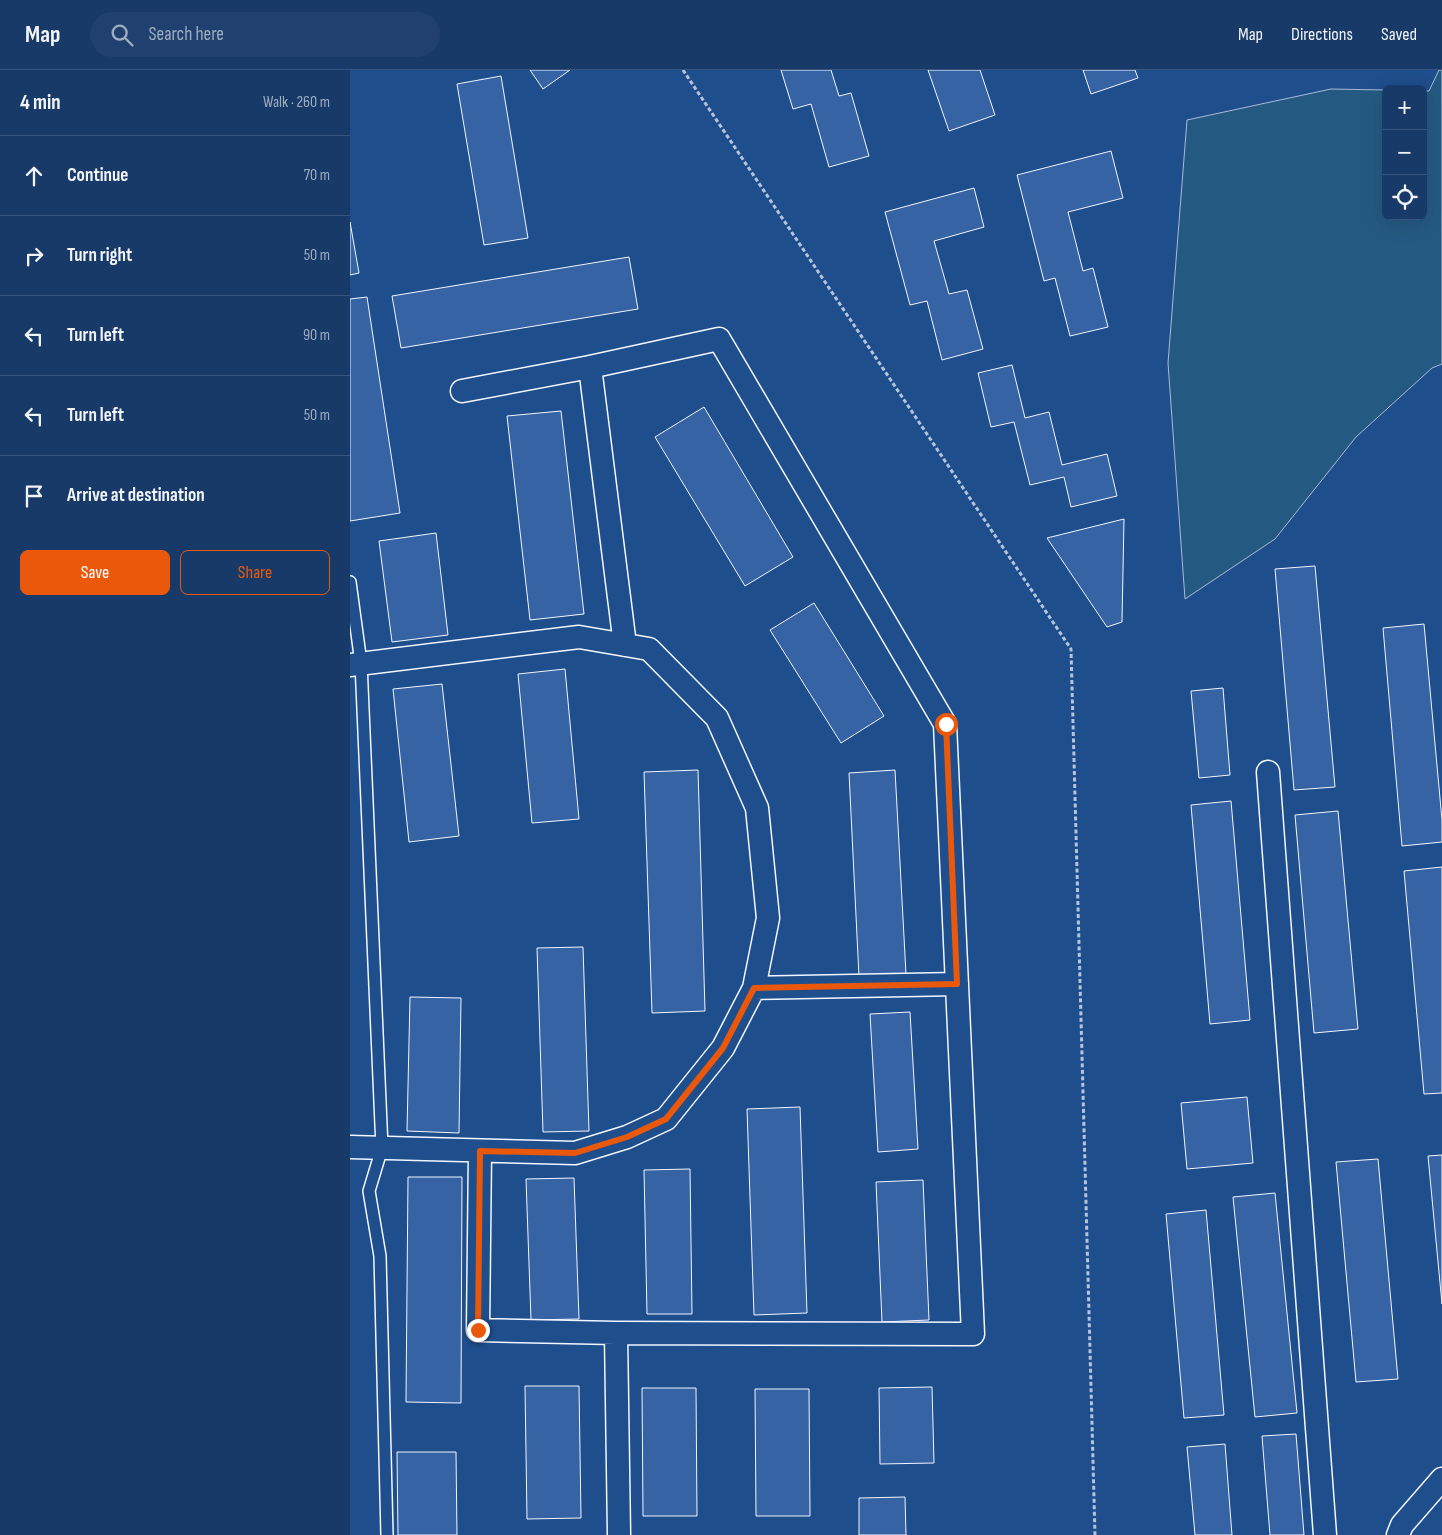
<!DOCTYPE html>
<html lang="en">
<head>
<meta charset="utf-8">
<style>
	:root { --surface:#173a69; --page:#20416f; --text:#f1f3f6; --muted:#9eadc0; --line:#36547d; --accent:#ea580c }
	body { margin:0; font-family:"Sofia Sans Condensed",sans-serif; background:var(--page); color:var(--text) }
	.controls { position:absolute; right:15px; top:15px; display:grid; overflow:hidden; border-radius:8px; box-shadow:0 5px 20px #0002 }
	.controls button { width:45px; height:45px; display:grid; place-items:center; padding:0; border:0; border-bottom:1px solid var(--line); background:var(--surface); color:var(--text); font:25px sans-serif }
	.stop { position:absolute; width:15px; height:15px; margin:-11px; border:4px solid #ea580c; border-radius:50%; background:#fff }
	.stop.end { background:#ea580c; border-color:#fff; box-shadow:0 1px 5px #0008 }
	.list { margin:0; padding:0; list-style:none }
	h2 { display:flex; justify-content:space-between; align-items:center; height:65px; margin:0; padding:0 20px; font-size:21px }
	h2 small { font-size:16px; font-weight:400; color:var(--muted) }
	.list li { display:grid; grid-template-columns:32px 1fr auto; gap:15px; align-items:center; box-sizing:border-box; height:80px; padding:0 20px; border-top:1px solid var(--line) }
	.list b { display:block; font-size:19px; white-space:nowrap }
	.list em { font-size:16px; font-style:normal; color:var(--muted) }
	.actions { display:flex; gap:10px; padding:15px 20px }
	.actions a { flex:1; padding:11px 0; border:1px solid var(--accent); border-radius:8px; text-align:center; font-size:18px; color:var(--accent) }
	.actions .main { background:var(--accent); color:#fff }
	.icon { flex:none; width:28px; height:28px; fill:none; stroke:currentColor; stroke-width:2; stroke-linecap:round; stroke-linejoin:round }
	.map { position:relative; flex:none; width:1092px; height:1465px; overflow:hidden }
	header { display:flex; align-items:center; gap:30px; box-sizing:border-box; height:70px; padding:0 25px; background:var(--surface); border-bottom:1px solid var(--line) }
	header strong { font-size:24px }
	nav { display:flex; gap:28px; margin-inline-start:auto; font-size:18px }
	.search { width:350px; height:45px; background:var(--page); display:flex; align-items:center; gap:12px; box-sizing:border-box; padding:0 18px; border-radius:28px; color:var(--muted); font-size:19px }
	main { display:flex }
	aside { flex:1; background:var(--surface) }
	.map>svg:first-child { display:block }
</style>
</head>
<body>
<header>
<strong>Map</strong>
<div class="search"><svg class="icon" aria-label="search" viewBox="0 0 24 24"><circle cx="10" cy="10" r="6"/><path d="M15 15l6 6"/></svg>Search here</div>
<nav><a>Map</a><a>Directions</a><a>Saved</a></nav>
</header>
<main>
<aside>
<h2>4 min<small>Walk · 260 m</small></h2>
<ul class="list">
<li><svg class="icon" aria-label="ahead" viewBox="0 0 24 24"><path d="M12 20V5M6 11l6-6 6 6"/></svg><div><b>Continue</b></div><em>70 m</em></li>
<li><svg class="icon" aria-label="right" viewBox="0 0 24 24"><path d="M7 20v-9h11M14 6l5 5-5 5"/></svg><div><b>Turn right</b></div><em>50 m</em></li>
<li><svg class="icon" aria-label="left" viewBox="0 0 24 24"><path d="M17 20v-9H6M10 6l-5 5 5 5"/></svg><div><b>Turn left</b></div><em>90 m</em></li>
<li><svg class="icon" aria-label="left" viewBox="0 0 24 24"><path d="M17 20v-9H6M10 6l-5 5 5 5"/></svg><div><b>Turn left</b></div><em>50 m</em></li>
<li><svg class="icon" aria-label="arrive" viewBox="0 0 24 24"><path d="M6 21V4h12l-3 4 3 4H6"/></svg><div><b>Arrive at destination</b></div></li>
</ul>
<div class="actions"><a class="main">Save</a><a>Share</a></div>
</aside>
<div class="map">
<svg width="1092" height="1465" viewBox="0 0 1092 1465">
	<rect width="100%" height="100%" fill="#1f4e8c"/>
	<path fill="#245a82" stroke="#a8bbd7" d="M 1089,0 L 1092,0 L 1092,294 L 1082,298 L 1006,367 L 925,469 L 835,529 L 818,293 L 837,50 L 981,19 L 1036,20 L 1036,146 L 1073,146 L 1073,21 L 1079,21 Z"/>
	<path fill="#3563a3" stroke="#f2f6ff" d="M 180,0 L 220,0 L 193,19 Z
		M 431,0 L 481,0 L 489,26 L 501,23 L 519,86 L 479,97 L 461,34 L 443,39 Z
		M 578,0 L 630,0 L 645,45 L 599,61 Z
		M 733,0 L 785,0 L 788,8 L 741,24 Z
		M 151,6 L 178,168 L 134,175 L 107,14 Z
		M 761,81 L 773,128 L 718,142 L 733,201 L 743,198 L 758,257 L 720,266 L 705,208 L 694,211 L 667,105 Z
		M 624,118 L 634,157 L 584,171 L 599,224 L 617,220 L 633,279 L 592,290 L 577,231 L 560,235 L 535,142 Z
		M 0,152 L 9,203 L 0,205 Z
		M 279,187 L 288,239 L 51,278 L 42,226 Z
		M 17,227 L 50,443 L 0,451 L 0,229 Z
		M 662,295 L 675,348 L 699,342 L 712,395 L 757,384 L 767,426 L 721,437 L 714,407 L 680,415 L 664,352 L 641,357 L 628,303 Z
		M 354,337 L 443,487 L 395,516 L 305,367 Z
		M 211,341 L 234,544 L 180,550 L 157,346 Z
		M 774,449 L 772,552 L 757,557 L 697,468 Z
		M 86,463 L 98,565 L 42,572 L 29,471 Z
		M 965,496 L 985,717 L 944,720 L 925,499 Z
		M 464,533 L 534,646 L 491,673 L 420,560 Z
		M 1074,554 L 1092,750 L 1092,772 L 1052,776 L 1033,558 Z
		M 215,599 L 229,749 L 182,753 L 168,604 Z
		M 92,614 L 109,766 L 59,772 L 43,619 Z
		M 873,618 L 880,705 L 849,708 L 841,621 Z
		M 348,700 L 355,941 L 302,943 L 294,702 Z
		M 545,700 L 556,904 L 509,907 L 499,703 Z
		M 881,731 L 900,950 L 860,954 L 841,735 Z
		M 988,741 L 1008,959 L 964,963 L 945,745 Z
		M 1092,797 L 1092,1023 L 1074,1024 L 1054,801 Z
		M 233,877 L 239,1061 L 193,1062 L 187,878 Z
		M 60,927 L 111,928 L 109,1063 L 57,1061 Z
		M 560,942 L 568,1079 L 528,1082 L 520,944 Z
		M 897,1027 L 903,1093 L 837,1099 L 831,1033 Z
		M 450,1037 L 457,1243 L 404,1245 L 397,1039 Z
		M 1092,1085 L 1092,1234 L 1078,1086 Z
		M 1028,1089 L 1048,1309 L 1006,1312 L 986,1092 Z
		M 340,1099 L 342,1244 L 297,1244 L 294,1100 Z
		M 58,1107 L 112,1107 L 111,1333 L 56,1332 Z
		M 224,1108 L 229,1249 L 181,1250 L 176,1109 Z
		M 573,1110 L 579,1250 L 532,1252 L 526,1112 Z
		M 925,1123 L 947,1343 L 905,1347 L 883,1127 Z
		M 856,1140 L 874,1345 L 834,1348 L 816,1144 Z
		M 175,1316 L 229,1316 L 231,1448 L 177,1449 Z
		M 582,1317 L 584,1393 L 530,1394 L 529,1318 Z
		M 292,1318 L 346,1318 L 347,1446 L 293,1446 Z
		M 405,1319 L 459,1319 L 460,1446 L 406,1446 Z
		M 946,1364 L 954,1465 L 920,1465 L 912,1366 Z
		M 875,1374 L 882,1465 L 845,1465 L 837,1377 Z
		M 47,1382 L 106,1382 L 107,1465 L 48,1465 Z
		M 555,1427 L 556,1465 L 509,1465 L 509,1428 Z"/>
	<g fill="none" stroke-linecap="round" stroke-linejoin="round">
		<g stroke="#f2f6ff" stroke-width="14">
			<path id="service" d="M 0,512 L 11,593 L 32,1078 L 19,1121 L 30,1186 L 37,1465"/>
		</g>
		<g stroke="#f2f6ff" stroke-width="25">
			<path id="minor" d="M 240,297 L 275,575
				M 112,321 L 240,297 L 369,269 L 595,654 L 623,1264 L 266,1263 L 128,1260 L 130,1081
				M 0,595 L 229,567 L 299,579 L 367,648 L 407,738 L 418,848 L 404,918 L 373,978 L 316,1049 L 277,1067 L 225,1083 L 0,1077
				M 918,702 L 975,1465
				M 404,918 L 607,914
				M 266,1263 L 269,1465
				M 1048,1465 L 1052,1455 L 1092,1409"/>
		</g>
		<path stroke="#b3c4dc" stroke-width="3" stroke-dasharray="4 2.5" stroke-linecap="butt" d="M 333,0 L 721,579 L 745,1465"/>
		<use href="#service" stroke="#1f4e8c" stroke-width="11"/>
		<use href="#minor" stroke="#1f4e8c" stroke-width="22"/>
	</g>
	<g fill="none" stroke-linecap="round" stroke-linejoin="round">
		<path stroke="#ea580c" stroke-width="6" d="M 128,1260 L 130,1081 L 225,1083 L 277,1067 L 316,1049 L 373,978 L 404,918 L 607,914 L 596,654"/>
	</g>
</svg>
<div class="controls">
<button>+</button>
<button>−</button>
<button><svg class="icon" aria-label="locate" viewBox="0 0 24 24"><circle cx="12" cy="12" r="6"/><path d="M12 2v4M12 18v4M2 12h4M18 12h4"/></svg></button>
</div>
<div class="stop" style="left:596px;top:654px"></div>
<div class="stop end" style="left:128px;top:1260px"></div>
</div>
</main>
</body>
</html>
